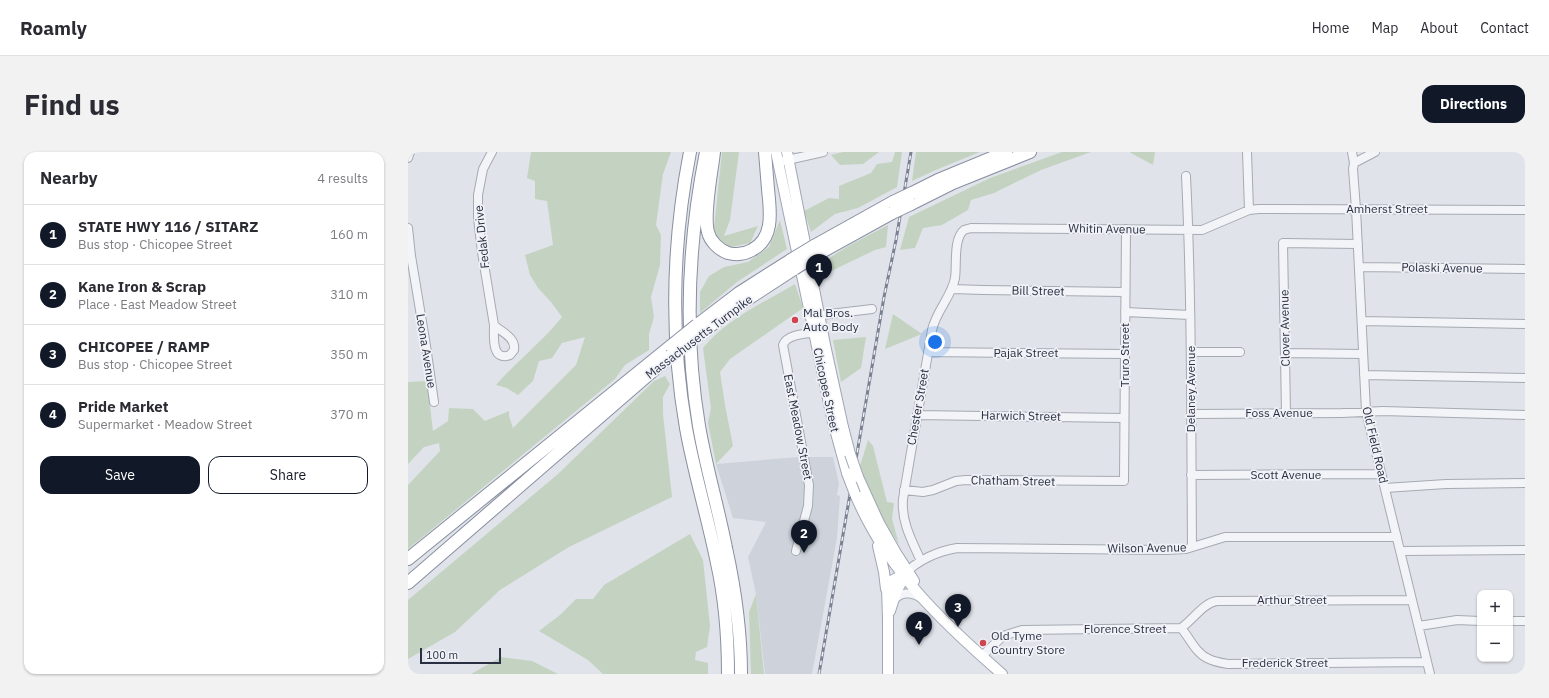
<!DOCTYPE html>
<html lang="en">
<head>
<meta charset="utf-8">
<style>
	:root { --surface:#fff; --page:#f2f2f3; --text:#2b2b33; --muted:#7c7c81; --line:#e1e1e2; --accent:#111827 }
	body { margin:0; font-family:"IBM Plex Sans",sans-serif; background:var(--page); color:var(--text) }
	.controls { position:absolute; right:12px; bottom:12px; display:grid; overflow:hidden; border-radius:8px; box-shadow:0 1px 3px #0004 }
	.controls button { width:36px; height:36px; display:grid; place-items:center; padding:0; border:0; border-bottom:1px solid var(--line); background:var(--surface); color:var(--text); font:20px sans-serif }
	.scale { position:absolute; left:12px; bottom:10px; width:81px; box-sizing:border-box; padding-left:4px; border:2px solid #293041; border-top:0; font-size:11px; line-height:14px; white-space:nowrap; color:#293041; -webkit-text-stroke:3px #f0f2f7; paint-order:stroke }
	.you { position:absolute; left:527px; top:190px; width:14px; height:14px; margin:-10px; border:3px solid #fff; border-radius:50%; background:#1a73e8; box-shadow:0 0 0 6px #1a73e833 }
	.badge { display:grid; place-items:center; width:26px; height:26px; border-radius:50%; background:var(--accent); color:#fff; font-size:13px; font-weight:700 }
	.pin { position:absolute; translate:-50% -33px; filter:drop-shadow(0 1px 2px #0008) }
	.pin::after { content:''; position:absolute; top:21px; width:14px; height:12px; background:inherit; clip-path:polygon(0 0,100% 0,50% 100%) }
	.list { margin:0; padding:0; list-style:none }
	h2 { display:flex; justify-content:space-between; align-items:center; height:52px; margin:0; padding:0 16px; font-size:17px }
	h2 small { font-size:13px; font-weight:400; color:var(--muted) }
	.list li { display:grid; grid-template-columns:26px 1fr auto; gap:12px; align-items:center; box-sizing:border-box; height:60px; padding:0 16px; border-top:1px solid var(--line) }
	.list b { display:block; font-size:15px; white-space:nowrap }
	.list p { margin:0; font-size:13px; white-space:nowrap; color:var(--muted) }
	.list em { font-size:13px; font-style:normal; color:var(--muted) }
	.actions { display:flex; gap:8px; padding:12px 16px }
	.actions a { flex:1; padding:9px 0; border:1px solid var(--accent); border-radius:12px; text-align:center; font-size:14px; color:var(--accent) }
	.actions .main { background:var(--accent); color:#fff }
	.map { position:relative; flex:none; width:1117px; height:522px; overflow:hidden; border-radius:12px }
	header { display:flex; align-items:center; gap:24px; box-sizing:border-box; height:56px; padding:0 20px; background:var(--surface); border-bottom:1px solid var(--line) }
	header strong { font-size:19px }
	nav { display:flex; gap:22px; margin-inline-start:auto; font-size:14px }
	.intro { display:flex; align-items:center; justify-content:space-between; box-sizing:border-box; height:96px; padding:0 24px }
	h1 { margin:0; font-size:28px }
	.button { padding:10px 18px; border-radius:12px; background:var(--accent); color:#fff; font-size:14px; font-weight:700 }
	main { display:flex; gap:24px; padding:0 24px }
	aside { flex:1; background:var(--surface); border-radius:12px; box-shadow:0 1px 3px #0004 }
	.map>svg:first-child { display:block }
</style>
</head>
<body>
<header>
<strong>Roamly</strong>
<nav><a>Home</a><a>Map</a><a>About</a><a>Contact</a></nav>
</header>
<div class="intro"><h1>Find us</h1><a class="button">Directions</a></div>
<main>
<aside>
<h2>Nearby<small>4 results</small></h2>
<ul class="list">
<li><span class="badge">1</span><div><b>STATE HWY 116 / SITARZ</b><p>Bus stop · Chicopee Street</p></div><em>160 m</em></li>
<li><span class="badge">2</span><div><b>Kane Iron &amp; Scrap</b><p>Place · East Meadow Street</p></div><em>310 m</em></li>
<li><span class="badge">3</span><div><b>CHICOPEE / RAMP</b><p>Bus stop · Chicopee Street</p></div><em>350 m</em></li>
<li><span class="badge">4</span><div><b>Pride Market</b><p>Supermarket · Meadow Street</p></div><em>370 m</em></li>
</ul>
<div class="actions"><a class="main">Save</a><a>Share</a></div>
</aside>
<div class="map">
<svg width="1117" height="522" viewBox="0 0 1117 522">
	<rect width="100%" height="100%" fill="#e0e3e9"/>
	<path fill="#ced2db" d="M 390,305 L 425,305 L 431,332 L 429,343 L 432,344 L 429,386 L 404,522 L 357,522 L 348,442 L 340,405 L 358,370 L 325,366 L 308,312 Z"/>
	<path fill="#c4d3c1" d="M 123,0 L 263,0 L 255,22 L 248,73 L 253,83 L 252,113 L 243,145 L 246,165 L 241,182 L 241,198 L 217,213 L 207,227 L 0,397 L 0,333 L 32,299 L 31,291 L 16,295 L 0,312 L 0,230 L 19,229 L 25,279 L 40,269 L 41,256 L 65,257 L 77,269 L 101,259 L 101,264 L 105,276 L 168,213 L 177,185 L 154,191 L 144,206 L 131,209 L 125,229 L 110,243 L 99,236 L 88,233 C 109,209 134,190 154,165 L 143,150 L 130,136 L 122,123 L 117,103 L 145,93 L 139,49 L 127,47 L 127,29 L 119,26 Z
		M 314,0 L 331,0 L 322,68 L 316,84 L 350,74 L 342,91 L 323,95 L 311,89 L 306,76 Z
		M 435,0 L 471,0 L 455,12 L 432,13 L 423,3 Z
		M 487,0 L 494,0 L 489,35 L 450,56 L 427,62 L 403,80 L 396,59 L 421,46 L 431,47 L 431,34 L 463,21 L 469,12 L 484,10 Z
		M 508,0 L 572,0 L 530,17 L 504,29 Z
		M 654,0 L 683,0 L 633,18 L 586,41 L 563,48 L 560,58 L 534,73 L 515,76 L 507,96 L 492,98 L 501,65 L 582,26 Z
		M 722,0 L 747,0 L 745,13 L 723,1 Z
		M 372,68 L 379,97 L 329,130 L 292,161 L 292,140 L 301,124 L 316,115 L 340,110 L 361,95 Z
		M 480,73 L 478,95 L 467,98 L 415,123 L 410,113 L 442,93 Z
		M 387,132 L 395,156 L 322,207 L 312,220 L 317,253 L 325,294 L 308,312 L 300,271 L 303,256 L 295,196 C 319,167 355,151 387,132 Z
		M 485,162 L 514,182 L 477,197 Z
		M 458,185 L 453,216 L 433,230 L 425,188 Z
		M 257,224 L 262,232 L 255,245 L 255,262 L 264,345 L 161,395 L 92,438 L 47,480 L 0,507 L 0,448 L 150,322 L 246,229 Z
		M 460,288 L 465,294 L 479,350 L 486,351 L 484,367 L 491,392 L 477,371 L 464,345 L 452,314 Z
		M 282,382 L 295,408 L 302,474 L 299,495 L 288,500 L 287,508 L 300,511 L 300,522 L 195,522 L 180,508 L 131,479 L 152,463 L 168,447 L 185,447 L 196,433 Z
		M 348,442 L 356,522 L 343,522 L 341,460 Z
		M 93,505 L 124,509 L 150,522 L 63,522 Z"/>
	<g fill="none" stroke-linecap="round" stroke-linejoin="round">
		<g stroke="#a5aab3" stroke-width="10">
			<path id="minor" d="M 84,0 L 75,17 L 70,43 L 70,66 L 74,100 L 86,173 C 86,184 83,210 102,203 L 106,198 C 108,185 93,180 86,173
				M 839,0 L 841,58
				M 944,0 L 946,11 L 945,17 L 948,57 L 958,259 L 1022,522
				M 0,6 L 2,0
				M 375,9 L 415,0
				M 946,11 L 967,0
				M 778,24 C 784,148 783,272 784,395
				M 0,76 L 3,104 L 18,194 L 26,250
				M 951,115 L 1117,117
				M 544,137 L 575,138 L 717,140
				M 717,160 L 782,163
				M 405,164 L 464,157
				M 954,169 L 1117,172
				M 520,200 L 717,202
				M 783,200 L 832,200
				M 877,201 L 955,202
				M 956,223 L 1117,226
				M 878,261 L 875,91 L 950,92
				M 783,262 L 934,261 L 975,259 L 1117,263
				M 509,263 L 716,266
				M 783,323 L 973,322
				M 977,336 L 1038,332 L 1117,331
				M 496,338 L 515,340 L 525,338 L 548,329 L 558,328 L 716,329 L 718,77
				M 388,399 L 400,354 L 401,333 L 375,193 C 379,181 401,182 411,180
				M 992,399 L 1117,398
				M 513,409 C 504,389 493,370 495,347 L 524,178 C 528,159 544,144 547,126 C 549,113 545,87 556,78 L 563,76 L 794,78 L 841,58 L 851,57 L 1117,58
				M 497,422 C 509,408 531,399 549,396 L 757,398 L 778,397 L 817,385 L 989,385
				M 485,449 C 492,440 503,439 513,446
				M 1102,469 L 1117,469
				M 1011,474 L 1049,468 L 1072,469
				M 773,476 C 782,486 788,502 801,507 C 807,510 814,511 820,512 L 1019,510
				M 773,476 C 785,468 795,451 809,449 L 1004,448
				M 574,504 L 595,484 L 614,478 L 773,476"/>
		</g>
		<g stroke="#a0a6b5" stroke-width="12">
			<path id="major" d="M 368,0 L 425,270 L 439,321
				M 379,0 L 417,193 L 435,275 L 442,302
				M 450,325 L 471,371 L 488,401 L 506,429
				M 447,342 C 479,418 533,469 594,522
				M 470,394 L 476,420 L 478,437
				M 482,459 L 488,440 L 494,429 L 495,423
				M 480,522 L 480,467 L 479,436 L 483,429 L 495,423"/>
		</g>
		<g stroke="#888fa0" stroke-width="14">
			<path id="highway" d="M 282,0 C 264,92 262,184 278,276 C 286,321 300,366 309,411 C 317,447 320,485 320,522
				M 298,0 C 280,90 276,184 291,274 C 298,315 310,355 318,396 C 327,437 333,479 333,522
				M 306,0 C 304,19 295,62 300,80 C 302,89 311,98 320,101 C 328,103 337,102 344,98 C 367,86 362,58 360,37 C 359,25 358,12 357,0
				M 504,41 L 530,28 L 598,0
				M 503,52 L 545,31 L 622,0
				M 406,94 L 485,50
				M 408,103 L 484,61
				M 289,173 L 331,141 L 383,108
				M 289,184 L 329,154 L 386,117
				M 0,407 L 263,194
				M 0,431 L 262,204"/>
		</g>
		<use href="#minor" stroke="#f3f4f8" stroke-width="8"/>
		<use href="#major" stroke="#fff" stroke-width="10"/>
		<use href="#highway" stroke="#fff" stroke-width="12"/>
		<g stroke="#7a8193" stroke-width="3">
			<path id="rail" d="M 411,522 L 476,145 L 488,88 L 503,0"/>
		</g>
		<use href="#rail" stroke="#f0f2f7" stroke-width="1.5" stroke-dasharray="4.5" stroke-linecap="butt"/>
		<g stroke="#a0a6b5" stroke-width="12" stroke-linecap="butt">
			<path id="major-bridge" d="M 442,302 L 450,325
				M 439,321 L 447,342"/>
		</g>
		<g stroke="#888fa0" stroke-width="14" stroke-linecap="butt">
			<path id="highway-bridge" d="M 485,50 L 504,41
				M 484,61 L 503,52
				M 383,108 L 406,94
				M 386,117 L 408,103
				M 263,194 L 289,173
				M 262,204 L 289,184"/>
		</g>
		<use href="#major-bridge" stroke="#fff" stroke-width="10"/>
		<use href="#highway-bridge" stroke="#fff" stroke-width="12"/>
	</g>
	<g fill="#cf454e" stroke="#f0f2f7" stroke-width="1.5">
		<circle cx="387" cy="168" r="4"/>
		<circle cx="575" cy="491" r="4"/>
	</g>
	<g text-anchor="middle" stroke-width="3.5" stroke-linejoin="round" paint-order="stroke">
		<g font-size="12" fill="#293041" stroke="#f0f2f7">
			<text x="979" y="61">Amherst Street</text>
			<text transform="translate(699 77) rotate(1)" y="4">Whitin Avenue</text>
			<text transform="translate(74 85) rotate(-96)" y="4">Fedak Drive</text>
			<text transform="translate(1034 116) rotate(1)" y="4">Polaski Avenue</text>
			<text transform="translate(630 139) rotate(1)" y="4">Bill Street</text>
			<text transform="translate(877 176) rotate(-91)" y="4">Clover Avenue</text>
			<text transform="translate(291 185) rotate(-37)" y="4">Massachusetts Turnpike</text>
			<text transform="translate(18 199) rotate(81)" y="4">Leona Avenue</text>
			<text x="618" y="205">Pajak Street</text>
			<text transform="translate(717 203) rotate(-90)" y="4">Truro Street</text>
			<text transform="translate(783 237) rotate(-90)" y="4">Delaney Avenue</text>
			<text transform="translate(418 238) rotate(78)" y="4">Chicopee Street</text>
			<text transform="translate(510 255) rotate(-80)" y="4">Chester Street</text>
			<text x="871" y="265">Foss Avenue</text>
			<text transform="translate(613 264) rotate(1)" y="4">Harwich Street</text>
			<text transform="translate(390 275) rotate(79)" y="4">East Meadow Street</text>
			<text transform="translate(967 293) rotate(77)" y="4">Old Field Road</text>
			<text x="878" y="327">Scott Avenue</text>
			<text transform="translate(605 329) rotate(1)" y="4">Chatham Street</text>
			<text transform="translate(739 396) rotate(-1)" y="4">Wilson Avenue</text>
			<text x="884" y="452">Arthur Street</text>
			<text x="717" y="481">Florence Street</text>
			<text x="877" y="515">Frederick Street</text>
		</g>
		<g font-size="12" fill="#293041" stroke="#f0f2f7" text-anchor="start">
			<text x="395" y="165">Mal Bros.<tspan x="395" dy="14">Auto Body</tspan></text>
			<text x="583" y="488">Old Tyme<tspan x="583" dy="14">Country Store</tspan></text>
		</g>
	</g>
</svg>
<div class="controls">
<button>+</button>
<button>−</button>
</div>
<div class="scale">100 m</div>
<div class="you"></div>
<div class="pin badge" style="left:411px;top:135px">1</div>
<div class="pin badge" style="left:396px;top:401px">2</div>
<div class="pin badge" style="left:550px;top:475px">3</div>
<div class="pin badge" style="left:511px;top:493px">4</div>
</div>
</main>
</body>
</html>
